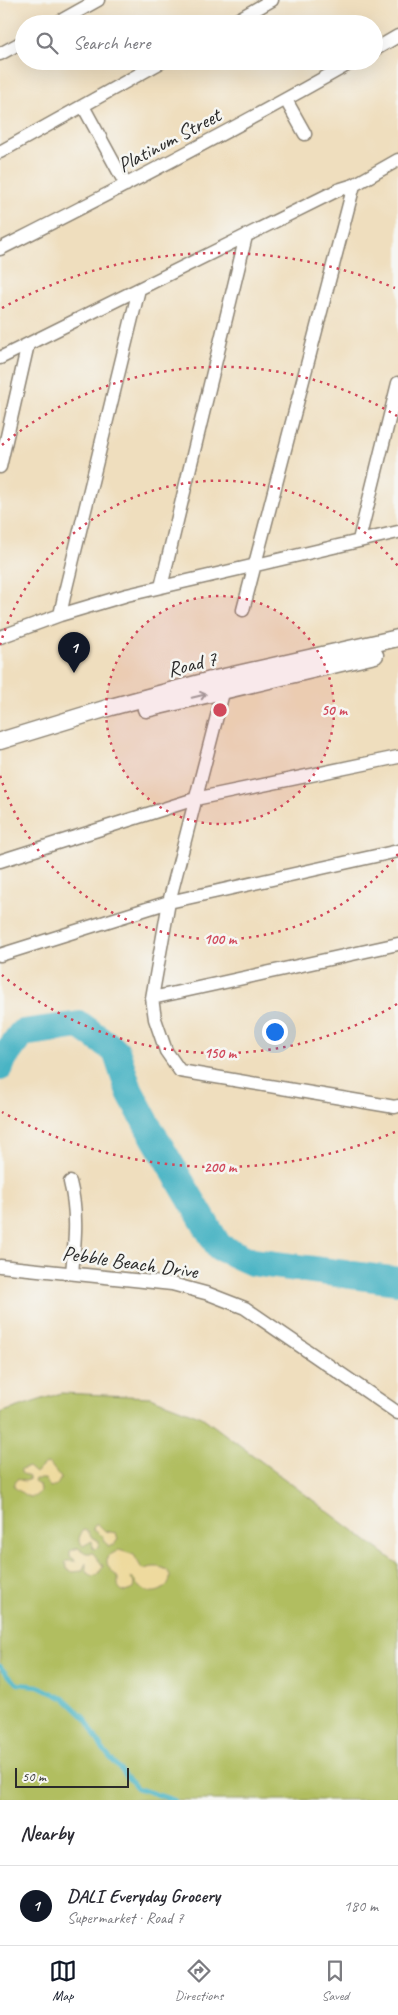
<!DOCTYPE html>
<html lang="en">
<head>
<meta charset="utf-8">
<style>
	:root { --surface:#fff; --page:#f2f2f3; --text:#2b2b33; --muted:#7c7c81; --line:#e1e1e2; --accent:#111827 }
	body { margin:0; font-family:Caveat,sans-serif; background:var(--page); color:var(--text) }
	.scale { position:absolute; left:15px; bottom:12px; width:114px; box-sizing:border-box; padding-left:5px; border:2px solid #2b2b2b; border-top:0; font-size:14px; line-height:18px; white-space:nowrap; color:#2b2b2b; -webkit-text-stroke:4px #f6f6f2; paint-order:stroke }
	.you { position:absolute; left:274px; top:1031px; width:18px; height:18px; margin:-12px; border:4px solid #fff; border-radius:50%; background:#1a73e8; box-shadow:0 0 0 8px #1a73e833 }
	.badge { display:grid; place-items:center; width:32px; height:32px; border-radius:50%; background:var(--accent); color:#fff; font-size:16px; font-weight:700 }
	.pin { position:absolute; translate:-50% -41px; filter:drop-shadow(0 1px 2px #0008) }
	.pin::after { content:''; position:absolute; top:26px; width:18px; height:15px; background:inherit; clip-path:polygon(0 0,100% 0,50% 100%) }
	.list { margin:0; padding:0; list-style:none }
	h2 { display:flex; justify-content:space-between; align-items:center; height:65px; margin:0; padding:0 20px; font-size:21px }
	h2 small { font-size:16px; font-weight:400; color:var(--muted) }
	.list li { display:grid; grid-template-columns:32px 1fr auto; gap:15px; align-items:center; box-sizing:border-box; height:80px; padding:0 20px; border-top:1px solid var(--line) }
	.list b { display:block; font-size:19px; white-space:nowrap }
	.list p { margin:0; font-size:16px; white-space:nowrap; color:var(--muted) }
	.list em { font-size:16px; font-style:normal; color:var(--muted) }
	.icon { flex:none; width:28px; height:28px; fill:none; stroke:currentColor; stroke-width:2; stroke-linecap:round; stroke-linejoin:round }
	.map { position:relative; flex:none; width:398px; height:1800px; overflow:hidden }
	.search { position:absolute; background:var(--surface); box-shadow:0 5px 20px #0002; left:15px; right:15px; top:15px; height:55px; display:flex; align-items:center; gap:12px; box-sizing:border-box; padding:0 18px; border-radius:28px; color:var(--muted); font-size:19px }
	.sheet { height:145px; background:var(--surface) }
	nav { display:flex; justify-content:space-around; align-items:center; box-sizing:border-box; height:70px; border-top:1px solid var(--line); background:var(--surface); font-size:14px; color:var(--muted) }
	nav a { display:grid; justify-items:center; gap:2px }
	nav .on { color:var(--accent) }
	.map>svg:first-child { display:block }
</style>
</head>
<body>
<div class="map">
<svg width="398" height="1800" viewBox="0 0 398 1800">
	<rect width="100%" height="100%" fill="#f6f6f2"/>
	<filter id="ink" filterUnits="userSpaceOnUse"><feTurbulence type="fractalNoise" baseFrequency=".02" numOctaves="2"/><feDisplacementMap in="SourceGraphic" scale="10" xChannelSelector="R" yChannelSelector="G"/><feConvolveMatrix kernelMatrix="1 2 1 2 8 2 1 2 1" color-interpolation-filters="sRGB"/></filter>
	<filter id="wash" filterUnits="userSpaceOnUse"><feTurbulence type="fractalNoise" baseFrequency=".0096" numOctaves="4" result="noise"/><feDisplacementMap in="SourceGraphic" scale="20" xChannelSelector="R" yChannelSelector="G"/><feGaussianBlur stdDeviation="1.12" result="paint"/><feColorMatrix in="noise" values="0 0 0 0 0 0 0 0 0 0 0 0 0 0 0 0 0 1.4 0 .05"/><feComposite in="paint" operator="in"/></filter>
	<g filter="url(#wash)">
		<rect width="100%" height="100%" fill="#efdebe"/>
		<path fill="#b1be60" stroke="#6e7446" d="M 61,1393 L 150,1397 L 202,1417 L 398,1564 L 398,1800 L 0,1800 L 0,1413 Z"/>
		<path fill="#eeda9e" stroke="#8c8264" d="M 49,1463 L 61,1478 L 57,1485 L 50,1487 L 45,1479 L 35,1479 L 34,1482 L 39,1485 L 40,1491 C 32,1504 23,1493 14,1487 L 14,1483 L 17,1479 L 24,1481 L 29,1480 L 29,1477 L 21,1473 L 21,1469 L 28,1467 L 35,1473 L 44,1465 Z
			M 95,1524 L 98,1524 L 105,1531 L 116,1533 L 118,1539 L 114,1545 L 108,1546 L 103,1537 L 93,1529 Z
			M 83,1530 L 88,1531 L 91,1537 L 99,1541 L 98,1548 L 93,1549 L 92,1541 L 83,1546 L 79,1542 L 79,1538 Z
			M 78,1548 L 86,1553 L 93,1553 L 103,1566 L 98,1575 L 92,1576 L 86,1572 L 86,1563 L 82,1571 L 73,1572 L 67,1569 L 65,1562 L 67,1561 L 76,1561 L 70,1556 L 70,1551 Z
			M 119,1550 L 134,1555 L 142,1569 C 147,1569 150,1567 154,1567 C 186,1566 164,1606 139,1587 C 136,1584 135,1580 132,1577 L 131,1579 L 135,1584 L 134,1589 L 125,1592 C 117,1589 118,1585 118,1578 C 112,1570 104,1567 108,1556 Z"/>
		<g fill="none" stroke-linecap="round" stroke-linejoin="round">
			<path stroke="#48b4c4" stroke-width="4.5" d="M 0,1666 L 8,1676 L 18,1684 L 38,1686 L 65,1699 L 85,1718 L 103,1750 L 137,1788 L 174,1800"/>
			<path stroke="#48b4c4" stroke-width="28" d="M 0,1067 L 3,1059 L 22,1033 L 80,1025 L 116,1051 L 129,1090 L 149,1128 L 219,1247 L 252,1262 L 398,1281"/>
		</g>
	</g>
	<g filter="url(#ink)">
		<g fill="none" stroke-linecap="round" stroke-linejoin="round">
			<g stroke="#8d8474" stroke-width="15">
				<path id="minor" d="M 55,24 L 98,0
					M 230,24 L 272,0
					M 374,50 L 398,36
					M 0,54 L 24,41
					M 286,100 L 305,134
					M 83,106 L 126,185
					M 0,152 L 163,61
					M 0,249 C 119,189 238,127 354,61
					M 0,358 L 338,190 L 354,185 L 398,160
					M 0,467 L 28,344
					M 359,540 L 398,383
					M 161,587 L 246,236
					M 243,610 L 354,185
					M 60,615 L 65,592 L 139,289
					M 0,637 L 60,615 L 127,595 L 398,532
					M 225,685 L 169,902 L 152,998 L 155,1019 L 166,1051 L 180,1071 L 395,1107 L 398,1106
					M 0,861 L 195,799 L 398,757
					M 0,955 L 169,902 L 398,851
					M 152,998 L 398,944
					M 70,1182 C 78,1213 75,1240 72,1273
					M 0,1266 L 172,1284 L 209,1294 L 245,1308 L 398,1413"/>
			</g>
			<g stroke="#8d8474" stroke-width="19">
				<path id="tertiary" d="M 146,709 L 375,655
					M 0,741 L 111,707 L 211,680 L 398,638"/>
			</g>
			<use href="#minor" stroke="#fff" stroke-width="12"/>
			<use href="#tertiary" stroke="#fff" stroke-width="16"/>
		</g>
		<defs><path id="oneway-shaft" d="M-6 0H5M1.5-3L5.5 0L1.5 3" fill="none" stroke-width="1.6" stroke-linecap="round" stroke-linejoin="round" transform="scale(1.25)"/></defs>
		<use stroke="#a0a0a0" href="#oneway-shaft" transform="translate(199 696) rotate(-13)"/>
	</g>
	<circle cx="220" cy="710" r="114" fill="#d1495b" fill-opacity=".12"/>
	<g fill="none" stroke="#d1495b" stroke-width="2.5" stroke-dasharray="2.5 5">
		<circle cx="220" cy="710" r="114"/>
		<path d="M398 854A229 229 0 0 1 0 775M0 645A229 229 0 0 1 398 566"/>
		<path d="M397 1004A343 343 0 0 1 2 975M2 445A343 343 0 0 1 397 416"/>
		<path d="M395 1132A457 457 0 0 1 2 1112M2 308A457 457 0 0 1 395 288"/>
	</g>
	<g text-anchor="middle" stroke-width="5" stroke-linejoin="round" paint-order="stroke">
		<g font-size="21" fill="#2b2b2b" stroke="#f6f6f2">
			<text transform="translate(169 140) rotate(-28)" y="7">Platinum Street</text>
			<text transform="translate(192 664) rotate(-14)" y="7">Road 7</text>
			<text transform="translate(130 1262) rotate(8)" y="7">Pebble Beach Drive</text>
		</g>
	</g>
	<circle cx="220" cy="710" r="8" fill="#d1495b" stroke="#f6f6f2" stroke-width="2.5"/>
	<g font-size="15" text-anchor="middle" font-weight="bold" fill="#d1495b" stroke="#f6f6f2" stroke-width="5" stroke-linejoin="round" paint-order="stroke">
		<text x="334" y="715">50 m</text>
		<text x="220" y="944">100 m</text>
		<text x="220" y="1058">150 m</text>
		<text x="220" y="1172">200 m</text>
	</g>
</svg>
<div class="scale">50 m</div>
<div class="you"></div>
<div class="pin badge" style="left:74px;top:673px">1</div>
<div class="search"><svg class="icon" aria-label="search" viewBox="0 0 24 24"><circle cx="10" cy="10" r="6"/><path d="M15 15l6 6"/></svg>Search here</div>
</div>
<section class="sheet">
<h2>Nearby<small></small></h2>
<ul class="list">
<li><span class="badge">1</span><div><b>DALI Everyday Grocery</b><p>Supermarket · Road 7</p></div><em>180 m</em></li>
</ul>
</section>
<nav>
<a class="on"><svg class="icon" aria-label="map" viewBox="0 0 24 24"><path d="M3 6l6-2 6 2 6-2v14l-6 2-6-2-6 2zM9 4v14M15 6v14"/></svg>Map</a>
<a><svg class="icon" aria-label="directions" viewBox="0 0 24 24"><path d="M12 3l9 9-9 9-9-9zM9 14v-3h6M13 9l2 2-2 2"/></svg>Directions</a>
<a><svg class="icon" aria-label="saved" viewBox="0 0 24 24"><path d="M7 4h10v16l-5-4-5 4z"/></svg>Saved</a>
</nav>
</body>
</html>
